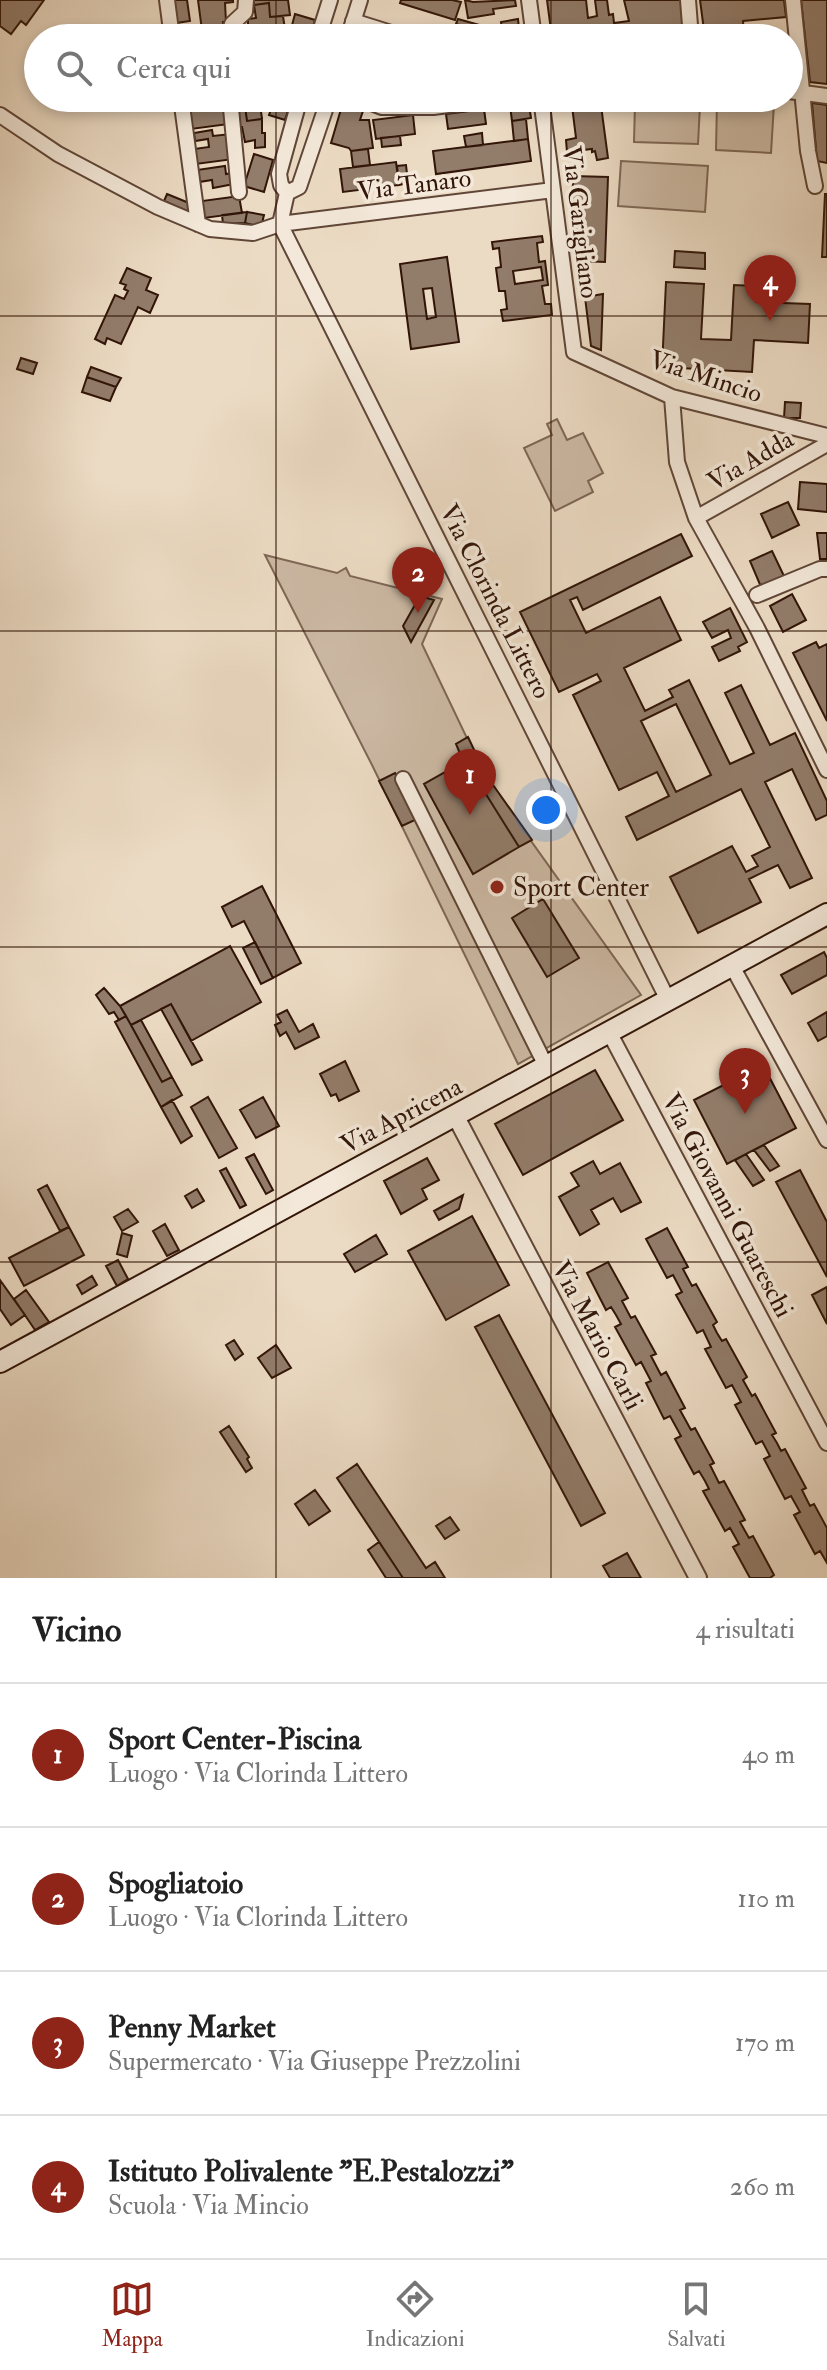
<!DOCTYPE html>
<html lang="it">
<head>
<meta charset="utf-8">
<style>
	:root { --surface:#fff; --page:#f2f2f2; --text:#222; --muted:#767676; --line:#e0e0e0; --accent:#8f2418 }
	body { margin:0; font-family:"IM FELL Double Pica",serif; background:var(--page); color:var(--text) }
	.you { position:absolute; left:546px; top:810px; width:28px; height:28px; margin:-20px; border:6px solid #fff; border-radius:50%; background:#1a73e8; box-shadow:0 0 0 12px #1a73e833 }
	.badge { display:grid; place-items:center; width:52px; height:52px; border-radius:50%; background:var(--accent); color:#fff; font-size:26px; font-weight:700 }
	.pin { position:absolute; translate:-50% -66px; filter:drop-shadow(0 2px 4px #0008) }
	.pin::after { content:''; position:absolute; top:42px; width:28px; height:24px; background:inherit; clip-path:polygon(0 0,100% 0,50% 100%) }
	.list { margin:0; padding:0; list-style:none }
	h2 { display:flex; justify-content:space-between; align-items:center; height:104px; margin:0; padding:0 32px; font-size:34px }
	h2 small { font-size:26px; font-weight:400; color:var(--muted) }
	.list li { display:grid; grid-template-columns:52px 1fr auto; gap:24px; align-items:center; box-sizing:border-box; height:144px; padding:0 32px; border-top:2px solid var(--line) }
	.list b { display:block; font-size:30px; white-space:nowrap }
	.list p { margin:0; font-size:26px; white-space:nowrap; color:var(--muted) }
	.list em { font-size:26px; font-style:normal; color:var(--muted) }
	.icon { flex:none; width:44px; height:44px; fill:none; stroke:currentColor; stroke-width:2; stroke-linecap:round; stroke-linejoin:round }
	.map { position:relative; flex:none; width:827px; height:1578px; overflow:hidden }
	.search { position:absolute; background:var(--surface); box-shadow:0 4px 12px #0003; left:24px; right:24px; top:24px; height:88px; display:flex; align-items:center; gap:20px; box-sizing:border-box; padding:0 28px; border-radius:44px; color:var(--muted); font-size:30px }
	.sheet { height:680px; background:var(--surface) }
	nav { display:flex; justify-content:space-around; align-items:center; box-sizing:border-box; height:112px; border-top:2px solid var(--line); background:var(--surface); font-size:22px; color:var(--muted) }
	nav a { display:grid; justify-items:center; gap:4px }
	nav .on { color:var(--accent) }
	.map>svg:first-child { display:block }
</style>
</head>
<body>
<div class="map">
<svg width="827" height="1578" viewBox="0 0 827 1578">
	<rect width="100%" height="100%" fill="#ecdbc4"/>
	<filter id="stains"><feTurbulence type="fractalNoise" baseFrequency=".0025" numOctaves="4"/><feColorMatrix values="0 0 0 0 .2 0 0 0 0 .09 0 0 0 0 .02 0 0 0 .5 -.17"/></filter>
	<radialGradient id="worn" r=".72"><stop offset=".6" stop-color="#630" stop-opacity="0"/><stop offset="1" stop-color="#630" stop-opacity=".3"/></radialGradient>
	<path fill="#ccb9a4" stroke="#7e6756" stroke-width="2" d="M 717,101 L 774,104 L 771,153 L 716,150 Z
		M 635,104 L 700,105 L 698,144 L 634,142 Z
		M 621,161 L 708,166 L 705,212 L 618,206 Z
		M 557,419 L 567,440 L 583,433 L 603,473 L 588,481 L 593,492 L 555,511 L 524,448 L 552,435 L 547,424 Z
		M 265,555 L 337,573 L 346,568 L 350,576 L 442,599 L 422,644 L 486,778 L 641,995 L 518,1064 L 372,765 Z"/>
	<path fill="#927c6a" stroke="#311508" stroke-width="2" fill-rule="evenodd" d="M 0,0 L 44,0 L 26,25 L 21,21 L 11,34 L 0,26 Z
		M 173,0 L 187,0 L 190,21 L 176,23 Z
		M 198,0 L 233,0 L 233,2 L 225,3 L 226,22 L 223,22 L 225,37 L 203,38 Z
		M 254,0 L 288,0 L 290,15 L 270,17 L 269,3 L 254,5 Z
		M 401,0 L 452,0 L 461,2 L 455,20 L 400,3 Z
		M 465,0 L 473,2 L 515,0 L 516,6 L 493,9 L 494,14 L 468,18 Z
		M 547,0 L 586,0 L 588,18 L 597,16 L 595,0 L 607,0 L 609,15 L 613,14 L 614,23 L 629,21 L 624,0 L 682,0 L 686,38 L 552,38 Z
		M 700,0 L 784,0 L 786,17 L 743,21 L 744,36 L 753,35 L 754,38 L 705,38 Z
		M 801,0 L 827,0 L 827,84 L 810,82 Z
		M 269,3 L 270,17 L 283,16 L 285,29 L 269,30 L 269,32 L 257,34 L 258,38 L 248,38 L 248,19 L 256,18 L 254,5 Z
		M 295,14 L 315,20 L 310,38 L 279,38 L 280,28 L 291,29 Z
		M 458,19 L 490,28 L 488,34 L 456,24 Z
		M 518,19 L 520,38 L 503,38 L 501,22 Z
		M 456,24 L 488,34 L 487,38 L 445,38 L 448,28 L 455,29 Z
		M 187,98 L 225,98 L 229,124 L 191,129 Z
		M 235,98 L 256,98 L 257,104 L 245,106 L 247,121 L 262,119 L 262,133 L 265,133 L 265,147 L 255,148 L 255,140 L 245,142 L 242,127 L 239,127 Z
		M 275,98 L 292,98 L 285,120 L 269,115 Z
		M 509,98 L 528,98 L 531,118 L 512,121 Z
		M 560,98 L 600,98 L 608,158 L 597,160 L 595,151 L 592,152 L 592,149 L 567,152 L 566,140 L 576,138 L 572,106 L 561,108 Z
		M 344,99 L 365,105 L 360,120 L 369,120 L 373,148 L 351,151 L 349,148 L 331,143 Z
		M 812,103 L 827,105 L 827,163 L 817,161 Z
		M 260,104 L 262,119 L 247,121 L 245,106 Z
		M 484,109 L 486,124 L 448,129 L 446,114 Z
		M 413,115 L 415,134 L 376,139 L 373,120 Z
		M 526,119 L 528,139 L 514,141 L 512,121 Z
		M 212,130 L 213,136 L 231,134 L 234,159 L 196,164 L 194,149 L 209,147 L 208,139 L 195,141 L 194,133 Z
		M 482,133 L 483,145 L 466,147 L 464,136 Z
		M 400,136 L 401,145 L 382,147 L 381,138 Z
		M 528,139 L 531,161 L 436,174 L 433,151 Z
		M 368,149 L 370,165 L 353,167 L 351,151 Z
		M 254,154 L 273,160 L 264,192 L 244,186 Z
		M 396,162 L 399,185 L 343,192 L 340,169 Z
		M 406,165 L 408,183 L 399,185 L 397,166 Z
		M 225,166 L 226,174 L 233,173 L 234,184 L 213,188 L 212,180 L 199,182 L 197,170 Z
		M 573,176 L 608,177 L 605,262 L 581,261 L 575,211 L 572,211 Z
		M 167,194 L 189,203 L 189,212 L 164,201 Z
		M 825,194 L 827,194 L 827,257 L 822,257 Z
		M 239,196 L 242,213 L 204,218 L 202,201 Z
		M 247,212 L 264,215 L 261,227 L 245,223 Z
		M 247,212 L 245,223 L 223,224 L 222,215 Z
		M 542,236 L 543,242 L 537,243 L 539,262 L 545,261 L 548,285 L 542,286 L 545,304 L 551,304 L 552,315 L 503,321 L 501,310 L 507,309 L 505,291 L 499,291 L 496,268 L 501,267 L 499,248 L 493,249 L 492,242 ZM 541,267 L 543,280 L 515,284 L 513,271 Z
		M 675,251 L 705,253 L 705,269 L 674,267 Z
		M 447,257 L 459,342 L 411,349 L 400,264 ZM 432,288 L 436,317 L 427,319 L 423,289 Z
		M 127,268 L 151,278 L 146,290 L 158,295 L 150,313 L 138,307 L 121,344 L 107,338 L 105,344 L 95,339 L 115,295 L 124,299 L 128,291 L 124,289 L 126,285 L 120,283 Z
		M 666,282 L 704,284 L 701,339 L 731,340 L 734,285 L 756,286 L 756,302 L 810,304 L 808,343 L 754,340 L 752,372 L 662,367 Z
		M 603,294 L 601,350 L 591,346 L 585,297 Z
		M 21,358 L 37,363 L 33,374 L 17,369 Z
		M 91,367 L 121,378 L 116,387 L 87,377 Z
		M 87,377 L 116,387 L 110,401 L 82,392 Z
		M 785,402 L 801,403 L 800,418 L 784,418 Z
		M 800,482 L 827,484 L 827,512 L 798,509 Z
		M 788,502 L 799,525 L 772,538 L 761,514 Z
		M 817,533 L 827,533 L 827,559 L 820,559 Z
		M 681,534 L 692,556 L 583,610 L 577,597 L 570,600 L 586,633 L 660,597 L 681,640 L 624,668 L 645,711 L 673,697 L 669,690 L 689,680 L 730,764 L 754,753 L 725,693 L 741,685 L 770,745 L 795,733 L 827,801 L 827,815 L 816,820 L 792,769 L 765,782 L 812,878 L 790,888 L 778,865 L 749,879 L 761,902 L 698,933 L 670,877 L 732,846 L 746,872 L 758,866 L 752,856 L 770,847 L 741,789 L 637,840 L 626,817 L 669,796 L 657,772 L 619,790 L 573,695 L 601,681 L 597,674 L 559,692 L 520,612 ZM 676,704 L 711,775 L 676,792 L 641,721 Z
		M 772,551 L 784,576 L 761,587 L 750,561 Z
		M 792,594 L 806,620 L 783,632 L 770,606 Z
		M 420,596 L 434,600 L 411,642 L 403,626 Z
		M 730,608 L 747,642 L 738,647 L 740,651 L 719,661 L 712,647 L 731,638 L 728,630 L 712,638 L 703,622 Z
		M 816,642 L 819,648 L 827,644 L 827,721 L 793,653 Z
		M 468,737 L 486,775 L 482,776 L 484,780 L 479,783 L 519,847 L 473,874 L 424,784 L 461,763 L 458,757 L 461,756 L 456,744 Z
		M 395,773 L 417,819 L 402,826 L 379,781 Z
		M 486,775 L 532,840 L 519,847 L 479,783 L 484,780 L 482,776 Z
		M 262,886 L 301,963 L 273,978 L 244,921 L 232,927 L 222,907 Z
		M 543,899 L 579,958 L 547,977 L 512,918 Z
		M 255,942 L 273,978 L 261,984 L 243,948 Z
		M 230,946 L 261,1002 L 191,1041 L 171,1004 L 131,1025 L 120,1006 Z
		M 824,952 L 827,958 L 827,975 L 792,994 L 781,975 Z
		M 104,988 L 120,1006 L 126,1016 L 119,1020 L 114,1012 L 109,1014 L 96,995 Z
		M 171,1004 L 202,1060 L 192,1065 L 161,1009 Z
		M 287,1010 L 299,1032 L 313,1024 L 319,1037 L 295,1049 L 286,1032 L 280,1036 L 275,1025 L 281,1022 L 277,1015 Z
		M 827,1012 L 827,1036 L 818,1041 L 808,1023 Z
		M 126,1016 L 162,1082 L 172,1077 L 182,1095 L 161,1107 L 115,1022 Z
		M 141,1020 L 172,1077 L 162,1082 L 131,1025 Z
		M 345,1061 L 359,1091 L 339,1101 L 336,1094 L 331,1096 L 320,1074 Z
		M 763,1065 L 796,1128 L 727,1164 L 694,1100 Z
		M 595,1070 L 623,1120 L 523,1175 L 495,1124 Z
		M 208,1097 L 237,1148 L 219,1158 L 191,1107 Z
		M 263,1097 L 279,1126 L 256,1138 L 240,1110 Z
		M 172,1100 L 192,1136 L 181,1143 L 161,1107 Z
		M 764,1145 L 779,1166 L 770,1171 L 754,1150 Z
		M 254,1154 L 273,1190 L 266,1194 L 246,1158 Z
		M 746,1154 L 764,1180 L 753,1186 L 735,1160 Z
		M 427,1158 L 439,1180 L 422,1189 L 427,1199 L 401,1214 L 384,1181 Z
		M 593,1161 L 600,1174 L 620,1163 L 641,1202 L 621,1212 L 613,1198 L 591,1210 L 599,1224 L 580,1235 L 559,1197 L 579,1186 L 571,1173 Z
		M 226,1168 L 246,1205 L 240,1208 L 220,1171 Z
		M 800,1170 L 827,1222 L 827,1277 L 776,1182 Z
		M 47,1185 L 69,1227 L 60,1231 L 38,1190 Z
		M 197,1189 L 204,1201 L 192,1208 L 185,1196 Z
		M 463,1195 L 459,1209 L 439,1220 L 434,1211 Z
		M 128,1209 L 138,1222 L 122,1231 L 114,1217 Z
		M 472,1216 L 509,1285 L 446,1320 L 408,1251 Z
		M 165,1224 L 179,1250 L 167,1256 L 153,1231 Z
		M 69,1227 L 84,1255 L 24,1286 L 9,1258 Z
		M 667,1228 L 688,1267 L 683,1269 L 692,1286 L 696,1284 L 717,1322 L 713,1325 L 717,1333 L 722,1341 L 726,1339 L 747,1377 L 743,1380 L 752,1396 L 755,1394 L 776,1433 L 772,1435 L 777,1443 L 781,1451 L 785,1449 L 806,1488 L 802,1490 L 810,1506 L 814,1504 L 827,1528 L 827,1563 L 820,1551 L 815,1554 L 794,1515 L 800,1512 L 791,1496 L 785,1499 L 764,1459 L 770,1456 L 762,1441 L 756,1444 L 735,1405 L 741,1402 L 732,1385 L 726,1388 L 705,1349 L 711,1347 L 703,1330 L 697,1333 L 676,1295 L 682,1292 L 673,1275 L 667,1278 L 646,1239 Z
		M 122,1233 L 132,1236 L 127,1257 L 117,1254 Z
		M 376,1235 L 387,1254 L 355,1272 L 344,1254 Z
		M 118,1260 L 128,1279 L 117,1286 L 106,1266 Z
		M 608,1262 L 628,1298 L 622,1301 L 631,1318 L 635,1316 L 656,1354 L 651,1356 L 661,1375 L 666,1372 L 685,1408 L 680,1410 L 691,1430 L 695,1428 L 714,1463 L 710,1465 L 719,1483 L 724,1481 L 745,1520 L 740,1522 L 749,1538 L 753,1536 L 774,1575 L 770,1578 L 750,1578 L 733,1547 L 739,1544 L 730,1528 L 725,1531 L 703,1491 L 709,1489 L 705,1481 L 699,1471 L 694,1474 L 675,1439 L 681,1436 L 670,1416 L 664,1419 L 646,1383 L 651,1381 L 641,1362 L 636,1365 L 615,1327 L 621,1324 L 616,1315 L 611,1307 L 606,1310 L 587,1273 Z
		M 92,1276 L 97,1285 L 82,1294 L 77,1285 Z
		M 0,1280 L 25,1315 L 11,1325 L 0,1309 Z
		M 827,1287 L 827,1324 L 812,1295 Z
		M 26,1290 L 49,1322 L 35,1330 L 14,1299 Z
		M 499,1315 L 605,1513 L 581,1526 L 475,1327 Z
		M 234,1340 L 243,1354 L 235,1360 L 226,1345 Z
		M 276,1345 L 291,1368 L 272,1378 L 258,1358 Z
		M 229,1426 L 249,1457 L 247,1459 L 252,1468 L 246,1472 L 220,1432 Z
		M 357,1464 L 426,1568 L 435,1562 L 445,1578 L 403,1578 L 337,1478 Z
		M 315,1490 L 330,1511 L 309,1525 L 295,1504 Z
		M 450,1517 L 459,1530 L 445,1539 L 436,1526 Z
		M 379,1542 L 403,1578 L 386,1578 L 368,1550 Z
		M 627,1553 L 641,1578 L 610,1578 L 603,1566 Z"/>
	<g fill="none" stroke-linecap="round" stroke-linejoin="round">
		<g stroke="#604637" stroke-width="18">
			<path id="minor" d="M 167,0 L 172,38
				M 529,0 L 534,38
				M 688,0 L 691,38
				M 793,0 L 808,151 L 815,186
				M 353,21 L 407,38
				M 228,38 L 232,24 L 245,12 L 246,0
				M 318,38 L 330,0
				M 348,38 L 360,0
				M 789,91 L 827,96
				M 181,98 L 198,224
				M 230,98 L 239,192
				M 300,98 L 279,174 L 281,185 L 287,193 L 299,187 L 329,98
				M 359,98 L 382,107 L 433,107 L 502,98
				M 541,98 L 574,352 L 672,397 L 827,436
				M 0,115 L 58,154 L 158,207 L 210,229 L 253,233 L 280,224 L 553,190
				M 280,224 L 668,1000
				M 280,224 L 287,193
				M 672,397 L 677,462 L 696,518 L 757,628 L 827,770
				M 696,518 L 827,444
				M 757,595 L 820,569 L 827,569
				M 403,779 L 546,1066
				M 732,966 L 827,1140
				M 609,1032 L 827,1443"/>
		</g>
		<g stroke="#604637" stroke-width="20">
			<path id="tertiary" d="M 455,1115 L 698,1578"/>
		</g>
		<g stroke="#311508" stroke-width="24">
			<path id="secondary" d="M 0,1362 L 827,914"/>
		</g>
		<use href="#minor" stroke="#f3e8d9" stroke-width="14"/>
		<use href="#tertiary" stroke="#f3e8d9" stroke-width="16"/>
		<use href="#secondary" stroke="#f3e8d9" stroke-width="20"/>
	</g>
	<path fill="none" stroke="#311508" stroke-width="2" stroke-opacity="0.55" d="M 276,0 L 276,38M 551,0 L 551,38M 276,98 L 276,1578M 551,98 L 551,1578M 0,316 L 827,316M 0,631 L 827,631M 0,947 L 827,947M 0,1262 L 827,1262"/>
	<circle fill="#8f2418" stroke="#f3e8d9" stroke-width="3" cx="497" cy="887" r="8"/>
	<g text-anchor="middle" stroke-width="7" stroke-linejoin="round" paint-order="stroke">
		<g font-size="26" fill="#311508" stroke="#f3e8d9">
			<text transform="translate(414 184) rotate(-7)" y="9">Via Tanaro</text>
			<text transform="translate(581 222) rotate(83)" y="9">Via Garigliano</text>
			<text transform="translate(706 376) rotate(18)" y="9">Via Mincio</text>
			<text transform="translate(750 460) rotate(-30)" y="9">Via Adda</text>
			<text transform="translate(496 601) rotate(63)" y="9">Via Clorinda Littero</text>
			<text transform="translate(401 1115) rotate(-28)" y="9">Via Apricena</text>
			<text transform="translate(728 1205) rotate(62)" y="9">Via Giovanni Guareschi</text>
			<text transform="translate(598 1335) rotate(62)" y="9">Via Mario Carli</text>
		</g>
		<g font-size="26" fill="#311508" stroke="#f3e8d9" text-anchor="start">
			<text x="513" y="896">Sport Center</text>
		</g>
	</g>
	<rect width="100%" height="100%" filter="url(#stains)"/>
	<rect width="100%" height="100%" fill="url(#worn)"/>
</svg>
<div class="you"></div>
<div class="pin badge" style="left:470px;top:815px">1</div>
<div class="pin badge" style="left:418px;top:613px">2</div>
<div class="pin badge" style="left:745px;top:1114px">3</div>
<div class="pin badge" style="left:770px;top:321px">4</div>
<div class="search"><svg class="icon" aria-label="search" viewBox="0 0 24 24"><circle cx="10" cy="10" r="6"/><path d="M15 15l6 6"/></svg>Cerca qui</div>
</div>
<section class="sheet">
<h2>Vicino<small>4 risultati</small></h2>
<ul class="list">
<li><span class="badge">1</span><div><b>Sport Center-Piscina</b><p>Luogo · Via Clorinda Littero</p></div><em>40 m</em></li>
<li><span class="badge">2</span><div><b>Spogliatoio</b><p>Luogo · Via Clorinda Littero</p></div><em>110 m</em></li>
<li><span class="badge">3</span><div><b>Penny Market</b><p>Supermercato · Via Giuseppe Prezzolini</p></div><em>170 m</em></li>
<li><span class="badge">4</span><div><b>Istituto Polivalente &quot;E.Pestalozzi&quot;</b><p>Scuola · Via Mincio</p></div><em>260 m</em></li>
</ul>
</section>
<nav>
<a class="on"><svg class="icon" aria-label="map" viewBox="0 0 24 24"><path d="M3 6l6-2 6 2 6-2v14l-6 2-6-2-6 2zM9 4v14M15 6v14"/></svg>Mappa</a>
<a><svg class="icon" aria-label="directions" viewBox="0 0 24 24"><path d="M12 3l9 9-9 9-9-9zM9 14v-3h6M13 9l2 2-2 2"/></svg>Indicazioni</a>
<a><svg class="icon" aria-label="saved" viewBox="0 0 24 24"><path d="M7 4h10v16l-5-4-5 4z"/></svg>Salvati</a>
</nav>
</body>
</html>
